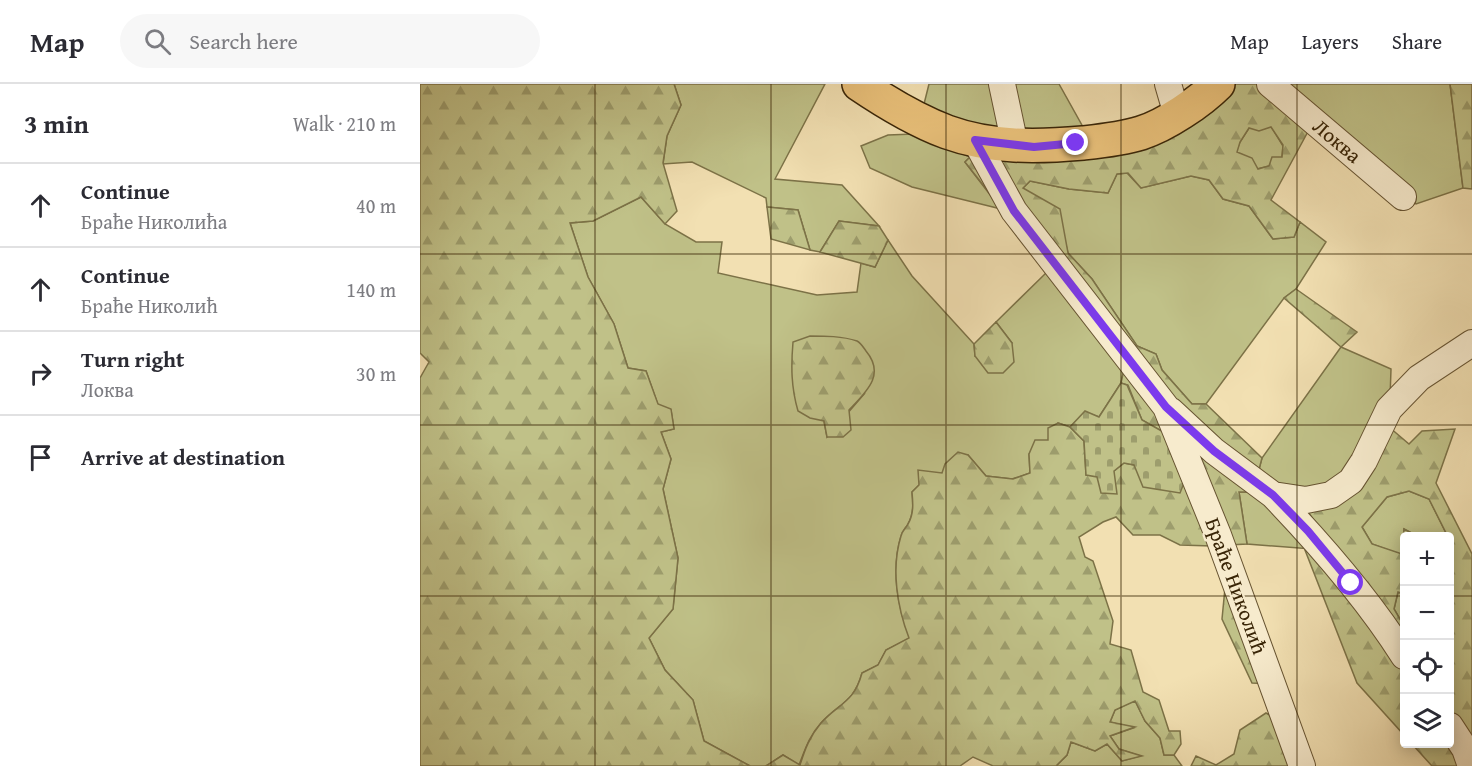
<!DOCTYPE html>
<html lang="en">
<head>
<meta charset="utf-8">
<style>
	:root { --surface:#fff; --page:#f7f7f7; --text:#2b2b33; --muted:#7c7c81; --line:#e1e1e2 }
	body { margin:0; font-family:"Gentium Book Plus",serif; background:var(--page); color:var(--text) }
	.controls { position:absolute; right:18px; bottom:18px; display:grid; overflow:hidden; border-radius:6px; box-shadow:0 3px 15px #0003 }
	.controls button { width:54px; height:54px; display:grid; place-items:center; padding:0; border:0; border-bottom:2px solid var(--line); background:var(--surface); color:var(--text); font:30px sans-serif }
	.stop { position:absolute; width:18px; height:18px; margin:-14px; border:4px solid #7c3aed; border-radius:50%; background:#fff }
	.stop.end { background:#7c3aed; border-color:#fff; box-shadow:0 2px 6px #0008 }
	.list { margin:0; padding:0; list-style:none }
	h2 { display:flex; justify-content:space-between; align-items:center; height:78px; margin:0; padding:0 24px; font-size:26px }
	h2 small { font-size:20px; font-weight:400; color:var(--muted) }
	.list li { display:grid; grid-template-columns:39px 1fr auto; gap:18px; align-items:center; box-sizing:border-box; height:84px; padding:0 24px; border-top:2px solid var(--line) }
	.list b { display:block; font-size:22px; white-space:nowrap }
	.list p { margin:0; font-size:20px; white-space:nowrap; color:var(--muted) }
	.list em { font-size:20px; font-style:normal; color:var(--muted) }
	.icon { flex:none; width:33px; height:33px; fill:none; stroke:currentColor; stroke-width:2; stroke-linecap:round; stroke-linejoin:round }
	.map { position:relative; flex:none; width:1052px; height:682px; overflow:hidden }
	header { display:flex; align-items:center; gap:36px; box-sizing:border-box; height:84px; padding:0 30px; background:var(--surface); border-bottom:2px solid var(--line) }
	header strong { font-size:28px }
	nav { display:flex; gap:33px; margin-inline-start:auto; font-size:21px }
	.search { width:420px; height:54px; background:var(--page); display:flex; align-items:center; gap:15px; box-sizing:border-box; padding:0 21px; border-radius:33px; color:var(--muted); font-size:22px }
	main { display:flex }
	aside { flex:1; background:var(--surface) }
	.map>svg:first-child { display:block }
</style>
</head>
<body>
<header>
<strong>Map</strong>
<div class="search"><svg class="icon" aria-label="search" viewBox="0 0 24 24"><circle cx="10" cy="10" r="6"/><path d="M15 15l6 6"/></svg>Search here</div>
<nav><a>Map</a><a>Layers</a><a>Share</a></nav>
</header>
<main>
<aside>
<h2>3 min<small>Walk · 210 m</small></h2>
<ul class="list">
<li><svg class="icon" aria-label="ahead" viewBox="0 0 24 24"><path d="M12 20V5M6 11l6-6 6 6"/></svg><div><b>Continue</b><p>Браће Николића</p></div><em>40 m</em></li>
<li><svg class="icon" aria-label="ahead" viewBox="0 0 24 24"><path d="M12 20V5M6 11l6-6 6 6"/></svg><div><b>Continue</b><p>Браће Николић</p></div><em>140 m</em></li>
<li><svg class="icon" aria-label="right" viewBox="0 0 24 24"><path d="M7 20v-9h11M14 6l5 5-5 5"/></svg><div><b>Turn right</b><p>Локва</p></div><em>30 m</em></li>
<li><svg class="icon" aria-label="arrive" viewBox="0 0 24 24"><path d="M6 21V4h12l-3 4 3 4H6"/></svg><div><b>Arrive at destination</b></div></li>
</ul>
</aside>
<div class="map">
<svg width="1052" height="682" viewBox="0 0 1052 682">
	<defs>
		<pattern id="forest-firs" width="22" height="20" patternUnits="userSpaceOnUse" patternTransform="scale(1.5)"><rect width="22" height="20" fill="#c0c188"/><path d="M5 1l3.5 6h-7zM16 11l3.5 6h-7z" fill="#9d9d6d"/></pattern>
		<pattern id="cemetery-stones" width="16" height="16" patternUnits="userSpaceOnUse" patternTransform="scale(1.5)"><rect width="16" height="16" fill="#c0c188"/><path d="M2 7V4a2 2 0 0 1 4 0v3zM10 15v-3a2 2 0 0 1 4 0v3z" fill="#9d9d6d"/></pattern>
	</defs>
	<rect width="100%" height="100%" fill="#f2e0b2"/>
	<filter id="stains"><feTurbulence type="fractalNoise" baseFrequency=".00333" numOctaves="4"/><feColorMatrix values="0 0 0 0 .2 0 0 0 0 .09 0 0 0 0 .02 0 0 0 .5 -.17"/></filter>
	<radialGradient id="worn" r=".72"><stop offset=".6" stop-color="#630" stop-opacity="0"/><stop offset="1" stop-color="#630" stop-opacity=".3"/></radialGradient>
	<path fill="#c0c188" stroke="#7c7247" stroke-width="1.5" fill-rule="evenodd" d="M 254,0 L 405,0 L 355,95 L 422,101 L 459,142 L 419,137 L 400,168 L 390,166 L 378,126 L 347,123 L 346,114 L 272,78 L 243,80 L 247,52 L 261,21 Z
		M 509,0 L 639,0 L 663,43 L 632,50 L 581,47 L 503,24 Z
		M 854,0 L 1030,0 L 1043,104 L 996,120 L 891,42 Z
		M 851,42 L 863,62 L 862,73 L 849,82 L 837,85 L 816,68 L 820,58 L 829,44 Z
		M 494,50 L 550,73 L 545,78 L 581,125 L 492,103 L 450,84 L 441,62 L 468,51 Z
		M 707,89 L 721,104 L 771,92 L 789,96 L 803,115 L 829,122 L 853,155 L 874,153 L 880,138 L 906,158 L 876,205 L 864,214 L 786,320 L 772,320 L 742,286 L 736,270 L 717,262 L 672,195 L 648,169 L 644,153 L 603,104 L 610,97 L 649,105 L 688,109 L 697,90 Z
		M 221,113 L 245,140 L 276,158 L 302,158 L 298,189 L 397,211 L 437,208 L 441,179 L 455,183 L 468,156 L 492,192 L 554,260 L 555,272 L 592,259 L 576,238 L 629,186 L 705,281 L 701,299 L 679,333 L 665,328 L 650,343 L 638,339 L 628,356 L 609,370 L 610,389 L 592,395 L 566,392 L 548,371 L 522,389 L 499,401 L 492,408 C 493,419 494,430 488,440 C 486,444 482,447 481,452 C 471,485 477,523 490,554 L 466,566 L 458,581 L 442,589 C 434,619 419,619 401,639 C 389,652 385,666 379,681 L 363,671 L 346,682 L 330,682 L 284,657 L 273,616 L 245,586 L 229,554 L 253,525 L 258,474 L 243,405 L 251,375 L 241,348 L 254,345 L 251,326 L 238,321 L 226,287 L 208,284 L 194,240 L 168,193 L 150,139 L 173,137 ZM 445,309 L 407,353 L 404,337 Z
		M 921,263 L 971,285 L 969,343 L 895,438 L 892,465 L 827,460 L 819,408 L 833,408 L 842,374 Z
		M 989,407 L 1009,415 L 1027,451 L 997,452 L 984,445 L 982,471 L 952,460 L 942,443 L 967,413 Z
		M 978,508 L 984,510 L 984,542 L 974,525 Z
		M 715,616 L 725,637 L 740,654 L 744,671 L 754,671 L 762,682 L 636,682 L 647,671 L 651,658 L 675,667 L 687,660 L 702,677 L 720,672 L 699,665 L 690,652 L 713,644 L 690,638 L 695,626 Z"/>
	<path fill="url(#forest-firs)" stroke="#7c7247" stroke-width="1.5" fill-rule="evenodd" d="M 0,0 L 254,0 L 261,21 L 247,52 L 243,79 L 257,127 L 245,140 L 221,113 L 173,137 L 150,139 L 168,193 L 194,240 L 208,284 L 226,287 L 238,320 L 251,325 L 254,345 L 241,348 L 251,375 L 243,405 L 258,474 L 253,525 L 229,554 L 245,586 L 273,616 L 284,657 L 330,682 L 0,682 L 0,294 L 9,278 L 0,269 Z
		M 810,0 L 841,0 L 891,42 L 851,116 L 880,138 L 874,153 L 853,155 L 829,122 L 803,115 L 789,96 L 771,92 L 721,104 L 708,89 L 697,90 L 688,109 L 649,105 L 610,97 L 603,104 L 640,125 L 648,169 L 672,195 L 717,262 L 736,270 L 742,286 L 772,320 L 786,320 L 842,374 L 833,408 L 819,408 L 827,460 L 808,461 L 859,600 L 832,599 L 802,535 L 805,504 L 792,462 L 760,461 L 740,451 L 713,451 L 696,433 L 683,438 L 659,453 L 665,473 L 673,477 L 693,537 L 690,560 L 711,566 L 723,608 L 739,616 L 749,647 L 760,647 L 761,660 L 754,671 L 744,671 L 740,654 L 725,637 L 715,617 L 695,626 L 690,638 L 715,643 L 690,652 L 699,665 L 722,672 L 702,677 L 687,660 L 675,667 L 651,658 L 647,671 L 636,682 L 573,682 L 553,673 L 540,682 L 346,682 L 363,671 L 380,681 C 385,665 390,652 401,639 C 419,619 434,619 442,589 L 458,581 L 466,566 L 489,554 C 477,523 471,484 481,452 C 482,447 486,444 488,440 C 494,430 493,419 492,408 L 499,401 L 498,386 L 522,389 L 525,380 L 538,368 L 548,371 L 566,392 L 593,395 L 610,389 L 609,370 L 615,356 L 628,356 L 628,344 L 638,339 L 650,343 L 664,357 L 666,391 L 694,387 L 704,379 L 714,381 L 754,354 L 722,336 L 708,301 L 701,299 L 705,281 L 545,78 L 550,73 L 700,65 ZM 851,43 L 863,61 L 862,73 L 852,73 L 849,82 L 838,85 L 832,74 L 817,68 L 820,58 L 829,44 L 839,47 Z
		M 1030,0 L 1052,0 L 1052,105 L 1043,104 Z
		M 347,123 L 378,126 L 390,166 L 351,155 Z
		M 419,137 L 459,142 L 468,156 L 455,183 L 400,168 Z
		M 876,205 L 937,248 L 921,263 L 864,214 Z
		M 576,238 L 592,259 L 594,278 L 583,289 L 568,289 L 555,272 L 554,260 Z
		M 390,252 C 405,252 422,252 437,257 C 441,259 443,263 446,267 C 466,291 446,308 429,326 L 431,346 L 423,353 L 407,353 L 404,337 L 390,334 L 378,327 C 371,303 371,282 373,258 Z
		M 969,343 L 989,360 L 1002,347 L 1035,345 L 1016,399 L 1052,470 L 1052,682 L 1012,682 L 992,660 L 1030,660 L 1030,452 L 1025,452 L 1027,451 L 1009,415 L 989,407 L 967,413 L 942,443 L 952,460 L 982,470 L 984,445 L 997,452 L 984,452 L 984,491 L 982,495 L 984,497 L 984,510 L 978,508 L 974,525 L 984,542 L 984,651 L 937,599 L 885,466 L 892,465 L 895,438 L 886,425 Z
		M 846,629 L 876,646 L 889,682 L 771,682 L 776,672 L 796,681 L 814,670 L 820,646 Z"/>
	<path fill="url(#cemetery-stones)" stroke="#7c7247" stroke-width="1.5" d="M 701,299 L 707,301 L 722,336 L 754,354 L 764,399 L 760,409 L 723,403 L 714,381 L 704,379 L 694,387 L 697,410 L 681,409 L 677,393 L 666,391 L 664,357 L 650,343 L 665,327 L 679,333 Z"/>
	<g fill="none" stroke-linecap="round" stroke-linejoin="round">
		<g stroke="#665331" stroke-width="28">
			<path id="minor" d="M 582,0 L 595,61
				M 748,0 L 757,31
				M 850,0 L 983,113
				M 555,56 L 594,127 L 746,323 L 798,451 L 882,682
				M 751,327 L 794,367 L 853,411 L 886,416 L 911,411 L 931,397 L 944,377 L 969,325 L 999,294 L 1052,259
				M 853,411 C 900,460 948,515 984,572
				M 1030,642 L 1045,665 L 1051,682"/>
		</g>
		<g stroke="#382406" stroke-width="36">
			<path id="major" d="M 439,0 C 467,19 495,36 527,48 C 571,64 617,63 663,59 C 682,57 702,55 721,49 C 746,41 780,18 798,0"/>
		</g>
		<use href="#minor" stroke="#f7ebcd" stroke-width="26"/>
		<use href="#major" stroke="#e9c079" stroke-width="33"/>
	</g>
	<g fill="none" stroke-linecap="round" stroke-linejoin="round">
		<path stroke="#7c3aed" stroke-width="8" d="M 656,59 L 614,63 L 555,56 L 594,127 L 746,323 L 794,367 L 853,411 L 888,447 L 931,499"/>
	</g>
	<path fill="none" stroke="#382406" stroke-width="1.5" stroke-opacity="0.55" d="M 175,0 L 175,682M 351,0 L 351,682M 526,0 L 526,682M 701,0 L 701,682M 877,0 L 877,682M 0,170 L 1052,170M 0,341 L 1052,341M 0,512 L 984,512M 1030,512 L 1052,512"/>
	<g text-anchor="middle" stroke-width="4.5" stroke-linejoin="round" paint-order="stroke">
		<g font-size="21" fill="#382406" stroke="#f7ebcd">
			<text transform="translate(917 57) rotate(40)" y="7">Локва</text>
			<text transform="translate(816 502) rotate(70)" y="7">Браће Николић</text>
		</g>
	</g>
	<rect width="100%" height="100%" filter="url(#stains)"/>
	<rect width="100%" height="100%" fill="url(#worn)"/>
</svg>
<div class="controls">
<button>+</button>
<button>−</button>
<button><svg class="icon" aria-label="locate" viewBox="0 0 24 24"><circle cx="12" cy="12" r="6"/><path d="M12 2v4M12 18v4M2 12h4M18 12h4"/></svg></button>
<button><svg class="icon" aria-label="layers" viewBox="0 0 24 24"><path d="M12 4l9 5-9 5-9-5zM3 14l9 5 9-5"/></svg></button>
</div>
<div class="stop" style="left:931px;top:499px"></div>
<div class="stop end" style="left:656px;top:59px"></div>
</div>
</main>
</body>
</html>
